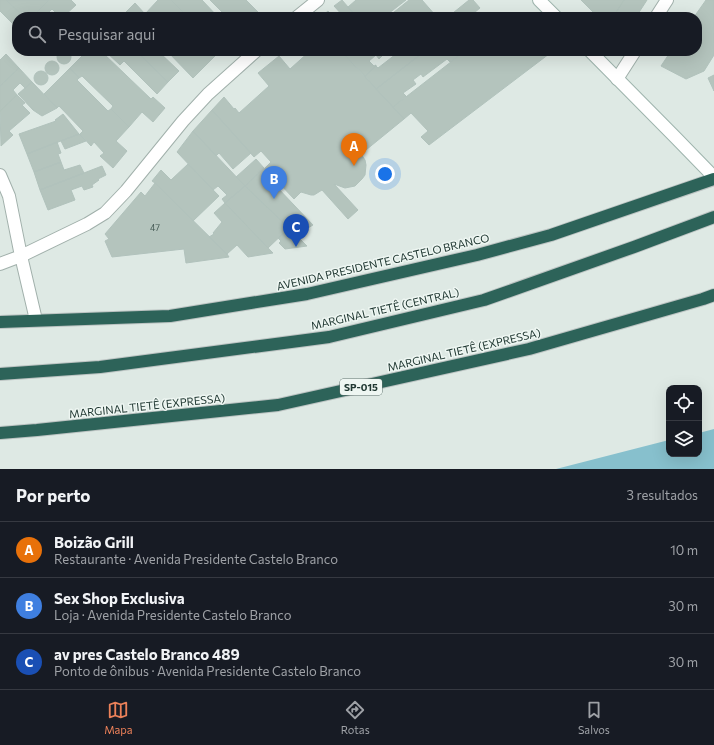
<!DOCTYPE html>
<html lang="pt">
<head>
<meta charset="utf-8">
<style>
	:root { --surface:#171b24; --page:#20242c; --text:#f1f3f6; --muted:#9ea1a6; --line:#363941; --accent:#ec8159 }
	body { margin:0; font-family:Commissioner,sans-serif; background:var(--page); color:var(--text) }
	.controls { position:absolute; right:12px; bottom:12px; display:grid; overflow:hidden; border-radius:8px; box-shadow:0 4px 16px #0002 }
	.controls button { width:36px; height:36px; display:grid; place-items:center; padding:0; border:0; border-bottom:1px solid var(--line); background:var(--surface); color:var(--text); font:20px sans-serif }
	.you { position:absolute; left:385px; top:174px; width:14px; height:14px; margin:-10px; border:3px solid #fff; border-radius:50%; background:#1a73e8; box-shadow:0 0 0 6px #1a73e833 }
	.badge { display:grid; place-items:center; width:26px; height:26px; border-radius:50%; background:var(--accent); color:#fff; font-size:13px; font-weight:700 }
	.pin { position:absolute; translate:-50% -33px; filter:drop-shadow(0 1px 2px #0008) }
	.pin::after { content:''; position:absolute; top:21px; width:14px; height:12px; background:inherit; clip-path:polygon(0 0,100% 0,50% 100%) }
	.list { margin:0; padding:0; list-style:none }
	h2 { display:flex; justify-content:space-between; align-items:center; height:52px; margin:0; padding:0 16px; font-size:17px }
	h2 small { font-size:13px; font-weight:400; color:var(--muted) }
	.list li { display:grid; grid-template-columns:26px 1fr auto; gap:12px; align-items:center; box-sizing:border-box; height:56px; padding:0 16px; border-top:1px solid var(--line) }
	.list b { display:block; font-size:15px; white-space:nowrap }
	.list p { margin:0; font-size:13px; white-space:nowrap; color:var(--muted) }
	.list em { font-size:13px; font-style:normal; color:var(--muted) }
	.icon { flex:none; width:22px; height:22px; fill:none; stroke:currentColor; stroke-width:2; stroke-linecap:round; stroke-linejoin:round }
	.map { position:relative; flex:none; width:714px; height:469px; overflow:hidden }
	.search { position:absolute; background:var(--surface); box-shadow:0 4px 16px #0002; left:12px; right:12px; top:12px; height:44px; display:flex; align-items:center; gap:10px; box-sizing:border-box; padding:0 14px; border-radius:16px; color:var(--muted); font-size:15px }
	.sheet { height:220px; background:var(--surface) }
	nav { display:flex; justify-content:space-around; align-items:center; box-sizing:border-box; height:56px; border-top:1px solid var(--line); background:var(--surface); font-size:11px; color:var(--muted) }
	nav a { display:grid; justify-items:center; gap:2px }
	nav .on { color:var(--accent) }
	.map>svg:first-child { display:block }
</style>
</head>
<body>
<div class="map">
<svg width="714" height="469" viewBox="0 0 714 469">
	<rect width="100%" height="100%" fill="#dee9e4"/>
	<path fill="#87c0cd" d="M 714,429 L 714,469 L 556,469 L 669,440 L 669,454 L 699,454 L 699,433 Z"/>
	<path fill="#b4c4bd" stroke="#b1c2bc" d="M 0,0 L 71,0 L 76,5 L 63,17 L 60,17 L 52,9 L 44,17 L 17,17 L 17,28 L 0,11 Z
		M 6,0 L 49,0 L 32,17 L 24,17 Z
		M 158,0 L 171,0 L 188,17 L 133,17 L 127,11 L 135,3 L 145,14 Z
		M 171,0 L 202,0 L 218,17 L 188,17 Z
		M 210,0 L 246,0 L 260,14 L 256,17 L 227,17 Z
		M 342,0 L 348,7 L 357,17 L 344,17 L 334,6 Z
		M 356,0 L 406,0 L 384,17 L 357,17 L 348,7 Z
		M 409,0 L 422,0 L 436,16 L 388,17 Z
		M 469,0 L 473,0 L 480,8 L 469,17 L 465,16 L 464,17 L 448,17 Z
		M 581,0 L 624,0 L 613,17 L 598,17 Z
		M 624,0 L 647,0 L 636,17 L 613,17 Z
		M 706,0 L 714,0 L 714,55 L 704,71 L 686,79 L 661,66 L 671,51 L 697,51 L 697,17 L 694,17 Z
		M 127,11 L 133,17 L 121,17 Z
		M 328,11 L 334,17 L 320,17 L 322,16 Z
		M57 57a7 7 0 1 1 14 0a7 7 0 1 1-14 0Z
		M 87,51 L 105,51 L 103,53 L 151,99 L 153,97 L 165,108 L 153,122 L 142,112 L 129,127 L 111,109 L 113,106 L 82,76 L 79,78 L 70,68 Z
		M 105,51 L 136,51 L 168,82 L 157,94 L 124,61 L 120,65 Z
		M 136,51 L 158,51 L 179,71 L 168,82 Z
		M 167,51 L 220,51 L 193,78 Z
		M 310,51 L 341,51 L 404,119 L 361,154 L 365,160 L 366,165 L 365,175 L 362,179 L 355,186 L 345,188 L 334,184 L 358,210 L 348,219 L 322,190 L 314,195 L 311,195 L 301,192 L 294,199 L 265,168 L 271,162 L 261,151 L 254,157 L 212,110 L 224,97 L 234,109 L 235,108 L 239,113 L 269,86 L 258,73 L 279,56 L 290,69 Z
		M 344,51 L 393,51 L 389,54 L 387,51 L 379,59 L 376,55 L 369,61 L 374,66 L 376,65 L 376,66 L 365,76 L 342,52 Z
		M 400,51 L 425,51 L 376,89 L 365,76 L 376,66 L 378,68 Z
		M 425,51 L 465,51 L 450,62 L 447,59 L 423,77 L 421,74 L 413,80 L 416,84 L 403,93 L 406,96 L 393,107 L 376,89 Z
		M 465,51 L 546,51 L 549,54 L 429,145 L 421,137 L 428,131 L 411,113 L 404,119 L 393,107 Z
		M 6,54 L 19,68 L 0,86 L 0,60 Z
		M45 68a7 7 0 1 1 14 0a7 7 0 1 1-14 0Z
		M 19,68 L 32,82 L 25,88 L 20,83 L 13,90 L 17,95 L 0,111 L 0,86 Z
		M 70,68 L 79,78 L 77,80 L 108,111 L 111,109 L 129,127 L 116,141 L 127,151 L 113,168 L 100,156 L 104,153 L 94,142 L 91,146 L 80,134 L 83,131 L 59,106 L 57,108 L 44,94 Z
		M34 78a7 7 0 1 1 14 0a7 7 0 1 1-14 0Z
		M 714,75 L 714,91 L 708,78 Z
		M 32,82 L 57,108 L 42,116 L 33,110 L 18,94 Z
		M 17,95 L 25,103 L 22,105 L 30,113 L 9,131 L 13,135 L 1,146 L 0,111 Z
		M 212,110 L 251,153 L 233,169 L 219,153 L 216,156 L 193,131 Z
		M 63,114 L 79,134 L 27,154 L 19,134 L 56,121 L 55,120 Z
		M 193,131 L 245,186 L 225,203 L 222,199 L 227,195 L 218,186 L 213,190 L 177,152 Z
		M 79,134 L 86,141 L 65,149 L 61,141 Z
		M 57,142 L 61,153 L 58,154 L 61,162 L 34,172 L 27,154 Z
		M 256,159 L 264,168 L 245,186 L 236,177 Z
		M 61,162 L 64,170 L 80,165 L 84,173 L 40,190 L 34,172 Z
		M 188,164 L 219,196 L 193,221 L 155,183 L 152,181 L 161,170 L 171,180 Z
		M 102,166 L 106,175 L 98,179 L 99,180 L 92,185 L 93,187 L 84,190 L 82,186 L 71,190 L 75,200 L 48,210 L 40,190 Z
		M 264,168 L 278,183 L 275,185 L 313,225 L 296,235 L 245,186 Z
		M 155,183 L 227,254 L 229,257 L 186,263 L 184,249 L 112,257 L 105,241 L 109,239 L 105,234 L 141,192 L 145,196 Z
		M 245,186 L 289,228 L 268,248 L 225,203 Z
		M 225,203 L 271,251 L 273,253 L 248,257 L 237,245 L 227,254 L 209,237 L 214,234 L 213,233 L 222,222 L 214,213 Z
		M 289,228 L 307,246 L 285,249 L 279,243 L 281,241 L 278,238 Z"/>
	<g fill="none" stroke-linecap="round" stroke-linejoin="round">
		<g stroke="#a1b0ab" stroke-width="14">
			<path id="street" d="M 297,17 L 318,0
				M 656,17 L 667,0
				M 617,79 L 635,51
				M 0,175 L 9,196 L 21,256 L 36,320
				M 0,264 L 21,256 L 87,224 L 105,213 L 126,191 L 183,121 L 208,94 L 256,51"/>
		</g>
		<g stroke="#9eb4ad" stroke-width="14">
			<path id="secondary" d="M 539,0 L 556,17
				M 590,51 L 677,139 L 714,177"/>
		</g>
		<g stroke="#bcc3c2" stroke-width="14">
			<path id="highway" d="M 0,322 L 170,316 L 307,294 L 477,255 L 551,235 L 714,179
				M 0,374 L 100,367 L 329,337 L 484,300 L 634,247 L 714,217
				M 0,433 L 37,430 L 278,405 L 529,349 L 703,299 L 714,295"/>
		</g>
		<use href="#street" stroke="#fff" stroke-width="12"/>
		<use href="#secondary" stroke="#fff" stroke-width="12"/>
		<use href="#highway" stroke="#2d6359" stroke-width="12"/>
	</g>
	<g text-anchor="middle" stroke-width="3" stroke-linejoin="round" paint-order="stroke">
		<g font-size="9" fill="#455b55">
			<text x="155" y="231">47</text>
		</g>
		<rect fill="#eef6f2" stroke="#5e716c" stroke-width="1" x="340" y="379" width="42" height="16" rx="3"/>
		<g font-size="10" font-weight="bold" fill="#203832">
			<text x="361" y="391">SP-015</text>
		</g>
		<g font-size="11" fill="#203832" stroke="#eef6f2">
			<text transform="translate(383 262) rotate(-13)" y="4">AVENIDA PRESIDENTE CASTELO BRANCO</text>
			<text transform="translate(385 309) rotate(-13)" y="4">MARGINAL TIETÊ (CENTRAL)</text>
			<text transform="translate(464 350) rotate(-13)" y="4">MARGINAL TIETÊ (EXPRESSA)</text>
			<text transform="translate(147 406) rotate(-6)" y="4">MARGINAL TIETÊ (EXPRESSA)</text>
		</g>
	</g>
</svg>
<div class="controls">
<button><svg class="icon" aria-label="locate" viewBox="0 0 24 24"><circle cx="12" cy="12" r="6"/><path d="M12 2v4M12 18v4M2 12h4M18 12h4"/></svg></button>
<button><svg class="icon" aria-label="layers" viewBox="0 0 24 24"><path d="M12 4l9 5-9 5-9-5zM3 14l9 5 9-5"/></svg></button>
</div>
<div class="you"></div>
<div class="pin badge" style="left:354px;top:166px;background:#e8710a">A</div>
<div class="pin badge" style="left:274px;top:199px;background:#3f7fe0">B</div>
<div class="pin badge" style="left:296px;top:247px;background:#1a4fb4">C</div>
<div class="search"><svg class="icon" aria-label="search" viewBox="0 0 24 24"><circle cx="10" cy="10" r="6"/><path d="M15 15l6 6"/></svg>Pesquisar aqui</div>
</div>
<section class="sheet">
<h2>Por perto<small>3 resultados</small></h2>
<ul class="list">
<li><span class="badge" style="background:#e8710a">A</span><div><b>Boizão Grill</b><p>Restaurante · Avenida Presidente Castelo Branco</p></div><em>10 m</em></li>
<li><span class="badge" style="background:#3f7fe0">B</span><div><b>Sex Shop Exclusiva</b><p>Loja · Avenida Presidente Castelo Branco</p></div><em>30 m</em></li>
<li><span class="badge" style="background:#1a4fb4">C</span><div><b>av pres Castelo Branco 489</b><p>Ponto de ônibus · Avenida Presidente Castelo Branco</p></div><em>30 m</em></li>
</ul>
</section>
<nav>
<a class="on"><svg class="icon" aria-label="map" viewBox="0 0 24 24"><path d="M3 6l6-2 6 2 6-2v14l-6 2-6-2-6 2zM9 4v14M15 6v14"/></svg>Mapa</a>
<a><svg class="icon" aria-label="directions" viewBox="0 0 24 24"><path d="M12 3l9 9-9 9-9-9zM9 14v-3h6M13 9l2 2-2 2"/></svg>Rotas</a>
<a><svg class="icon" aria-label="saved" viewBox="0 0 24 24"><path d="M7 4h10v16l-5-4-5 4z"/></svg>Salvos</a>
</nav>
</body>
</html>
